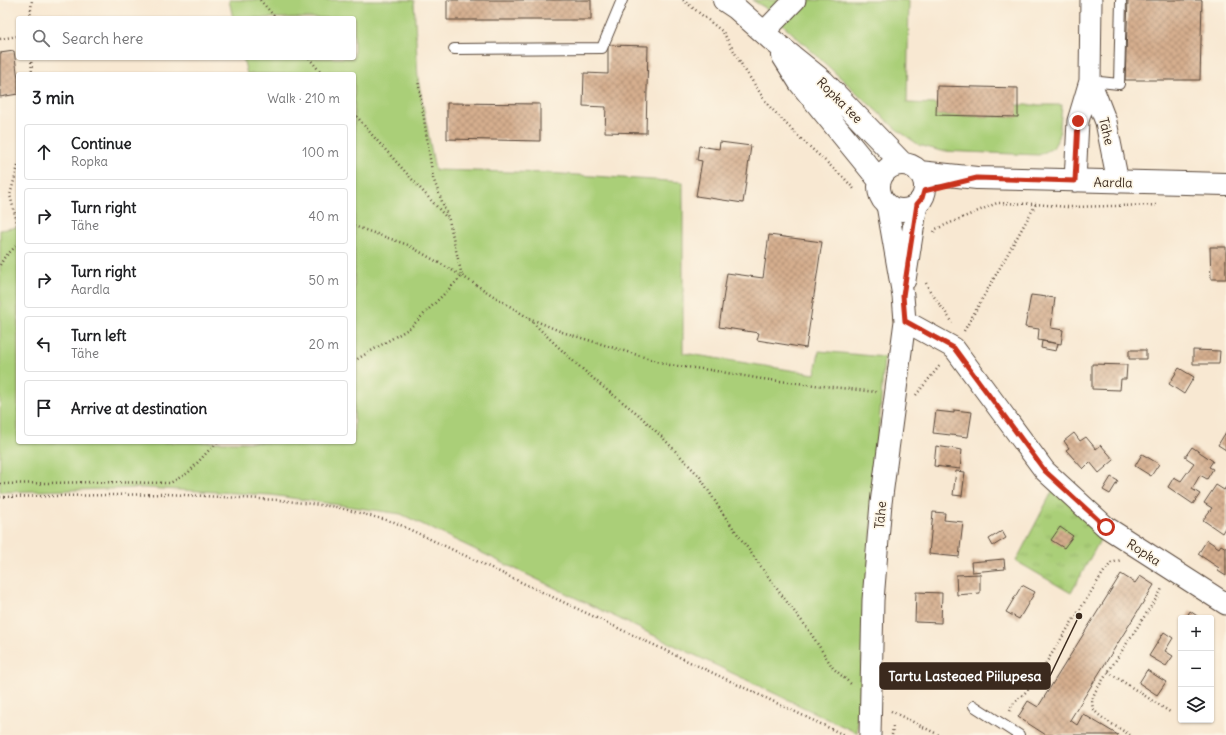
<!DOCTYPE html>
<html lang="en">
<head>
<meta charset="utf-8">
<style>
	:root { --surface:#fff; --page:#f2f2f2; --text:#202124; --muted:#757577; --line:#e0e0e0 }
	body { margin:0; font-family:Delius,sans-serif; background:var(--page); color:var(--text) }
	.controls { position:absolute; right:12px; bottom:12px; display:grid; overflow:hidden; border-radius:4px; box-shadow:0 1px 3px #0004 }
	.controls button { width:36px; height:36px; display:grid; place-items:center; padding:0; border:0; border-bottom:1px solid var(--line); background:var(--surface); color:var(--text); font:20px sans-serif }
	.stop { position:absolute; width:12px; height:12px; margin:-9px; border:3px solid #c8321e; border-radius:50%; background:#fff }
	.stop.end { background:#c8321e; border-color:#fff; box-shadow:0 1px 4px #0008 }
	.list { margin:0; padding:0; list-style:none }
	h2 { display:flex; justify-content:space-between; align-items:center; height:52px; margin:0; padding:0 16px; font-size:17px }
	h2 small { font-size:13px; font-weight:400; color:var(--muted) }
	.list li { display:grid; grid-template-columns:26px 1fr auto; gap:12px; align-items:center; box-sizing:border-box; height:56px; margin:0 8px 8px; padding:0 8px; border:1px solid var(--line); border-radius:4px }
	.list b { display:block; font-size:15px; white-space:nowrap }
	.list p { margin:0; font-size:13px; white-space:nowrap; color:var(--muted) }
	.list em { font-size:13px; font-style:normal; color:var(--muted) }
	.icon { flex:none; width:22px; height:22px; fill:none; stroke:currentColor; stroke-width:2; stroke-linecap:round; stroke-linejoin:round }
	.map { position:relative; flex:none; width:1226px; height:735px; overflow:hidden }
	.search { position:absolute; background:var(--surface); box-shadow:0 1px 3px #0004; left:16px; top:16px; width:340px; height:44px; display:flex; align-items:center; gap:10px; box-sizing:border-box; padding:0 14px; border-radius:4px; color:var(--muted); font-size:15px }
	.panel { position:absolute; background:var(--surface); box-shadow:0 1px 3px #0004; left:16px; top:72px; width:340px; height:372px; border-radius:4px }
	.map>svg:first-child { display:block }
</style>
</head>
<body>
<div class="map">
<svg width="1226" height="735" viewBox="0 0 1226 735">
	<defs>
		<pattern id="grass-tufts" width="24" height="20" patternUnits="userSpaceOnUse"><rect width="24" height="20" fill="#aacf78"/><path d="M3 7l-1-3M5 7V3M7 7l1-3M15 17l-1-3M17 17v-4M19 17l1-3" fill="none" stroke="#93b267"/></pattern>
		<pattern id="building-cross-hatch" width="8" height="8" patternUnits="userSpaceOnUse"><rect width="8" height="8" fill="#d5ae8e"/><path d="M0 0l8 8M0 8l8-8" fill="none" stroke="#ae8e73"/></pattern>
	</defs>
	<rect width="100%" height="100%" fill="#fcf5e5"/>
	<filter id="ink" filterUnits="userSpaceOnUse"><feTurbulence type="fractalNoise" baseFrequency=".025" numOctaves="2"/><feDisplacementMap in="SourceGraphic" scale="8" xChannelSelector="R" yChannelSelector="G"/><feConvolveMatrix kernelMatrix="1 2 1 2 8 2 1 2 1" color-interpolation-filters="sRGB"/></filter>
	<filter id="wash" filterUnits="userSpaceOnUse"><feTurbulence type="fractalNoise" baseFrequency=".012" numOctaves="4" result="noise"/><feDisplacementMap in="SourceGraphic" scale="16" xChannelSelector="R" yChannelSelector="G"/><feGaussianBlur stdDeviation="0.9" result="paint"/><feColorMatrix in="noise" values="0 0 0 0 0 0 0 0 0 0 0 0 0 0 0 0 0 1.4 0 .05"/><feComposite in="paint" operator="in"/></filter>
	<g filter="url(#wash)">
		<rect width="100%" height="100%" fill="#f8e8d2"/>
		<path fill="url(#grass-tufts)" stroke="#727c4b" d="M 1054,488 L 1105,531 L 1071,593 L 1016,561 Z"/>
		<path fill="#aacf78" stroke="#727c4b" d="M 229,0 L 414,0 L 418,79 L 435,170 L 547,173 L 683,182 L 683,353 L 815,374 L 819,351 L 884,357 L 857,733 L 401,514 L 271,495 L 144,488 L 0,492 L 0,230 L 18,227 L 18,442 L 354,442 L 354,74 L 247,74 L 243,58 L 354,58 L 354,18 L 233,18 Z
			M 752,0 L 909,0 L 907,103 L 936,104 L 936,115 L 1017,117 L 1018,105 L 1062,105 L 1059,137 L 1053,148 L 1039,155 L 941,151 L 919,145 L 896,129 L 764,7 Z"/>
		<g id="blocks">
			<path fill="url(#building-cross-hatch)" d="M 447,0 L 591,0 L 591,20 L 447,20 Z
				M 1128,0 L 1202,0 L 1200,80 L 1125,80 Z
				M 608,45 L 648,46 L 646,133 L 605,132 L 606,107 L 583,106 L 584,73 L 608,74 Z
				M 14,51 L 18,78 L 18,94 L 0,97 L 0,53 Z
				M 937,86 L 1018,88 L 1018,117 L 936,115 Z
				M 447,103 L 540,104 L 540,141 L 447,139 Z
				M 720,142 L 751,146 L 743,203 L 696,196 L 702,161 L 697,160 L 699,146 L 719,149 Z
				M 769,235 L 822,242 L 806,348 L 757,340 L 759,333 L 719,327 L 727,273 L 763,278 Z
				M 1210,247 L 1226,247 L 1226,279 L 1211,279 Z
				M 1031,295 L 1055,298 L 1051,328 L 1063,330 L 1061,344 L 1038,340 L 1039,329 L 1025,327 Z
				M 1042,341 L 1058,344 L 1056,351 L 1041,348 Z
				M 1129,350 L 1146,350 L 1146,359 L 1129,359 Z
				M 1193,350 L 1220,351 L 1219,364 L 1193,364 Z
				M 1092,364 L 1127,365 L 1126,379 L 1121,379 L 1120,390 L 1092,389 Z
				M 1179,368 L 1194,377 L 1184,394 L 1169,384 Z
				M 954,410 L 972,412 L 968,437 L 933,433 L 936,411 L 954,413 Z
				M 1226,432 L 1226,450 L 1218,445 Z
				M 1074,433 L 1080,441 L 1086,437 L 1096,449 L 1101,445 L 1114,460 L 1099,473 L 1090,462 L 1083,469 L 1066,450 L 1069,448 L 1064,441 Z
				M 936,446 L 962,450 L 960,469 L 934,466 Z
				M 1192,447 L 1213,461 L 1209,467 L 1213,469 L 1207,479 L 1200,475 L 1192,489 L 1200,494 L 1193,504 L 1168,487 L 1174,477 L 1181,481 L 1194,463 L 1185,457 Z
				M 1142,454 L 1159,464 L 1151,476 L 1135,466 Z
				M 956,471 L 965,472 L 962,496 L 953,495 Z
				M 1111,477 L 1118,481 L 1110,494 L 1103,490 Z
				M 1216,485 L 1224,490 L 1226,487 L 1226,526 L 1222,533 L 1203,520 L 1212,508 L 1204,503 Z
				M 933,512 L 945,513 L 944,520 L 963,522 L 959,557 L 929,554 Z
				M 1060,527 L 1073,536 L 1064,548 L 1051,540 Z
				M 1002,531 L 1006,538 L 993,546 L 989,539 Z
				M 1207,540 L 1219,548 L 1221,545 L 1226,548 L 1226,576 L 1218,571 L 1219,568 L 1198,554 Z
				M 1004,559 L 1005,569 L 972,572 L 971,562 Z
				M 980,574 L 980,593 L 957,595 L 956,575 Z
				M 1121,574 L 1135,583 L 1140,576 L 1154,585 L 1070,720 L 1077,725 L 1083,714 L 1118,735 L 1046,735 L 1018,717 L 1028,701 L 1038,707 Z
				M 1022,585 L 1035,592 L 1019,619 L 1006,612 Z
				M 916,592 L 942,593 L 941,623 L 915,622 Z
				M 1190,611 L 1200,618 L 1186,618 Z
				M 1164,632 L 1173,638 L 1165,651 L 1173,656 L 1166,666 L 1149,656 Z
				M 1147,670 L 1166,682 L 1157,695 L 1139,683 Z"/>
		</g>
	</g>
	<g filter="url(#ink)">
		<use href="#blocks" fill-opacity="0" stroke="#574639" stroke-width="1"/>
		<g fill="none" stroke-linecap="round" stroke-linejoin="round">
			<g stroke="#574639" stroke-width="12">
				<path id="lane" d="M 454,49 L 602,48 L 622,0
					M 1090,81 L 1119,84 L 1121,0
					M 974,706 L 1019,735"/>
			</g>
			<g stroke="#574639" stroke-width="23">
				<path id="street" d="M 764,32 L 795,0
					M 1090,81 L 1106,122 L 1118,182
					M 1075,181 L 1078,121 L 1090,81 L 1091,0
					M 905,280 L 917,204
					M 905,321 L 954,348 L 1045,471 L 1106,527 L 1226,604
					M 870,735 L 873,600 L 881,503 L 905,321 L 903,296 L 887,205"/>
			</g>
			<g stroke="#574639" stroke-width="24">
				<path id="secondary" d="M 724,0 L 736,8 L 772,40 L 823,81 L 903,164
					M 783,56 L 800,83 L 879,180
					M879 187a23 23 0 1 1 46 0a23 23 0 1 1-46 0Z
					M 919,172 L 977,178 L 1226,184"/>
			</g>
			<path stroke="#574639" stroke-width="2.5" stroke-dasharray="1 3" stroke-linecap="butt" d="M 260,0 L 276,18
				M 683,0 L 723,32 L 743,67 L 768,105 L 799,137 L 845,179 L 854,189
				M 30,18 L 32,0
				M 0,39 L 18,36
				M 31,58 L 32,74
				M 309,58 L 322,74
				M 354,113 L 373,136 L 447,218
				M 18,166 L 10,195 L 18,226
				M 354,226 L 408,245 L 462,276 L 527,317 L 572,360 L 603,387 L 638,414 L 664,439 L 700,477 L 723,514 L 780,593 L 808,629 L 833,668 L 851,684
				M 934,232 L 936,229 L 997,203 L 1036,204 L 1067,207 L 1158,205
				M 0,265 L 4,258 L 18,244
				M 926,283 L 930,291 L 953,323
				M 529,318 L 562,332 L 670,365 L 710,370 L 762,379 L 876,392
				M 964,331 L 1036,204
				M 354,361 L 410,328 L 462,276 L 449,220 L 433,178 L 418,80
				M 916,395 L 941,364
				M 0,484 L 94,482 L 170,483 L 188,473 L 210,449 L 219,442
				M 0,497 L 166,494 L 279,500 L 336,507 L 394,522 L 844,735
				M 1108,672 L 1170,712
				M 891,711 L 939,735
				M 1010,711 L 1012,705 L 1030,688 L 1103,573 L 1111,563 L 1121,560
				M 892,735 L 893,726
				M 1130,735 C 1121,729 1097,717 1093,708 C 1091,702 1093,697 1095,692 L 1161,591 L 1162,587"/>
			<use href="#lane" stroke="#fff" stroke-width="10"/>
			<use href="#street" stroke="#fff" stroke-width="21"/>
			<use href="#secondary" stroke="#fff" stroke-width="22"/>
		</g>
	</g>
	<g fill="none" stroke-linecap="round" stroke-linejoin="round" filter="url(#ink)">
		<path stroke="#c8321e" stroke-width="5" d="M 1078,121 L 1075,181 L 977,178 L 924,191 L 922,198 L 917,204 L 903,296 L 905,321 L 954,348 L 1045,471 L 1106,527"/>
	</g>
	<g text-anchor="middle" stroke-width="3.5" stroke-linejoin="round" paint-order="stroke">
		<g font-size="13" fill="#3b2a1e" stroke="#fcf5e5">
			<text transform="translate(840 100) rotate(45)" y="5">Ropka tee</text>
			<text transform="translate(1107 131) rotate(76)" y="5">Tähe</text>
			<text transform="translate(1113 182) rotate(1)" y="5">Aardla</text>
			<text transform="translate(880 515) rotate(-85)" y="5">Tähe</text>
			<text transform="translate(1144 552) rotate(33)" y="5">Ropka</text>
		</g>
	</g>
	<path fill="none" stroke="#3b2a1e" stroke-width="1.5" d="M1079 616L1050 676"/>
	<circle fill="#3b2a1e" stroke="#fcf5e5" stroke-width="1.5" cx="1079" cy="616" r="4"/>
	<rect fill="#3b2a1e" stroke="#3b2a1e" stroke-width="1.5" x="880" y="663" width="170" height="26" rx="4"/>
	<g font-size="14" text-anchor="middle" font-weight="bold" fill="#fff">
		<text x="965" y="681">Tartu Lasteaed Piilupesa</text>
	</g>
</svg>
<div class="controls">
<button>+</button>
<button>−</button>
<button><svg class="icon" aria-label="layers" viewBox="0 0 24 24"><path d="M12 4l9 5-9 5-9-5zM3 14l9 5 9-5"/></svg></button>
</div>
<div class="stop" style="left:1106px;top:527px"></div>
<div class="stop end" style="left:1078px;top:121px"></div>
<div class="search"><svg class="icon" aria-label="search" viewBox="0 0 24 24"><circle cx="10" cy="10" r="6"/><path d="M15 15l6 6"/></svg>Search here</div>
<section class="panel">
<h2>3 min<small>Walk · 210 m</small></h2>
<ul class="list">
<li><svg class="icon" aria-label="ahead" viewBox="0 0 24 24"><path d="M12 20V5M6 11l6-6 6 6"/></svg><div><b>Continue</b><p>Ropka</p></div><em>100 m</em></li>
<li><svg class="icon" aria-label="right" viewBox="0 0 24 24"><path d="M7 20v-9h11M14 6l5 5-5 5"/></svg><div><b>Turn right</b><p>Tähe</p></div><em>40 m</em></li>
<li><svg class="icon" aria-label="right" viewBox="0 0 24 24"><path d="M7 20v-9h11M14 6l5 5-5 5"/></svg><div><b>Turn right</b><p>Aardla</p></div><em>50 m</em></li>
<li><svg class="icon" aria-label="left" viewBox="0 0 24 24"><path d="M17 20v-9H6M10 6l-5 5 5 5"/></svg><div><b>Turn left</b><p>Tähe</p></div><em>20 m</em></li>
<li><svg class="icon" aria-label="arrive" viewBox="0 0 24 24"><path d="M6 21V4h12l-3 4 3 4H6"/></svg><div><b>Arrive at destination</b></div></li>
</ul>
</section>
</div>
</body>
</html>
